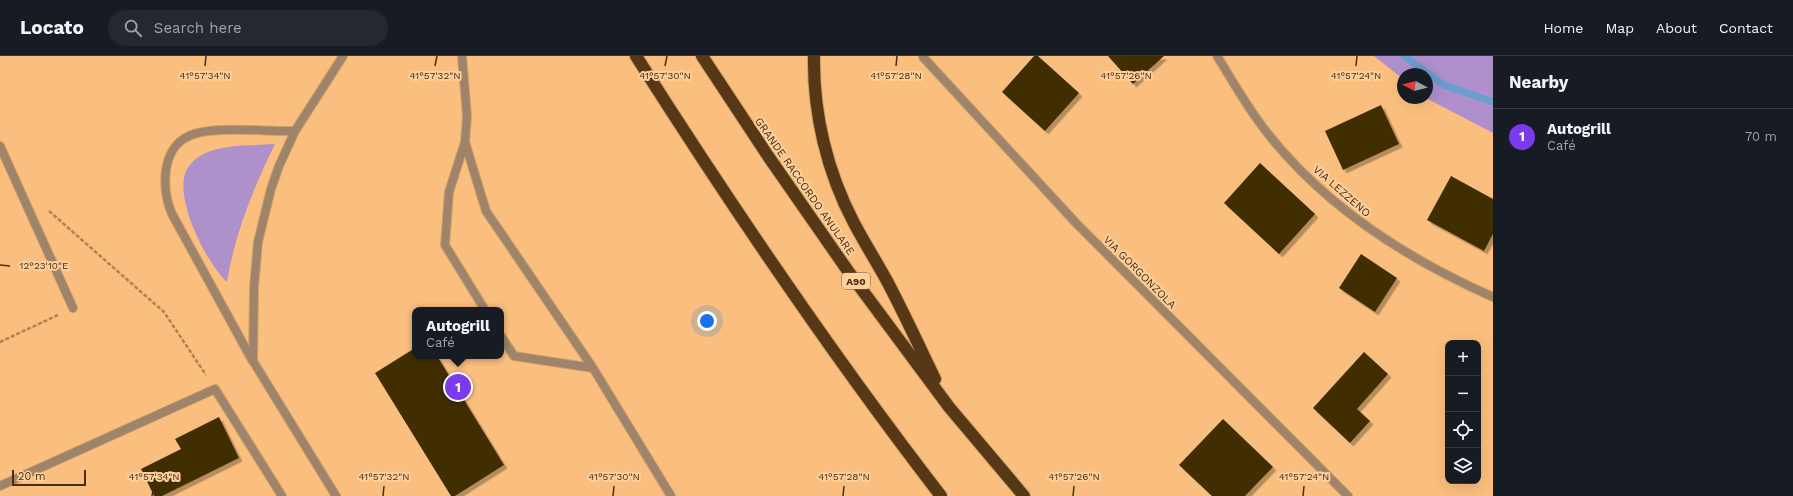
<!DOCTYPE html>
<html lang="en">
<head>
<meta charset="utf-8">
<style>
	:root { --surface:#171b24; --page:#242831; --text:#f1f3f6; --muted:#9ea1a6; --line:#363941; --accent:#7c3aed }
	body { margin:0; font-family:"Work Sans",sans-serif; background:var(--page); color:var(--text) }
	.controls { position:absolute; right:12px; bottom:12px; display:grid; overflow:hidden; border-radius:8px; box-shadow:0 4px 16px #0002 }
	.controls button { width:36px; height:36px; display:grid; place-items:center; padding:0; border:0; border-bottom:1px solid var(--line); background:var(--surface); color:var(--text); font:20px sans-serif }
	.compass { position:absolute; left:1397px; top:12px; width:36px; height:36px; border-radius:50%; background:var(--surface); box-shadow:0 4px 16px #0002; rotate:277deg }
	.scale { position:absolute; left:12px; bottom:10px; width:74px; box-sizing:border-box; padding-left:4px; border:2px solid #462e13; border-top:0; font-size:11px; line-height:14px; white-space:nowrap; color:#462e13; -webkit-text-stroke:3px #ffcf9c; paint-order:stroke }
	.you { position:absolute; left:707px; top:265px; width:14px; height:14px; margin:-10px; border:3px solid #fff; border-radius:50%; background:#1a73e8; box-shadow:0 0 0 6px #1a73e833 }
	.badge { display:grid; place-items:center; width:26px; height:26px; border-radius:50%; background:var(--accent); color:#fff; font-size:13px; font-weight:700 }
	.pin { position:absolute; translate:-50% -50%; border:2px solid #fff; box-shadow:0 1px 4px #0006 }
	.popup { position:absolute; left:412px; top:251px; width:92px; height:52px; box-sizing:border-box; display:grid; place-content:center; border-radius:8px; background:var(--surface); filter:drop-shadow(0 1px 3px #0005); font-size:13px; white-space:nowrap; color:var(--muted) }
	.popup b { font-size:15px; color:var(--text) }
	.popup::after { content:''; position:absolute; left:50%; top:100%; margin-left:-8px; border:8px solid transparent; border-top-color:var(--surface) }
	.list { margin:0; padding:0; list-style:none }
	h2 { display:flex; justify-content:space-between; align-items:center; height:52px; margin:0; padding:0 16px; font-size:17px }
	h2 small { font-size:13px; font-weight:400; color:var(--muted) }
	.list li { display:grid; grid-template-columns:26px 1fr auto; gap:12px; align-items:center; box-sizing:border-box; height:56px; padding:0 16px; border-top:1px solid var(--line) }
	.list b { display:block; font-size:15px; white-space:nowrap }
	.list p { margin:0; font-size:13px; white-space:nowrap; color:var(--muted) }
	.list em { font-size:13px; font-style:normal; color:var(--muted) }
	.icon { flex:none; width:22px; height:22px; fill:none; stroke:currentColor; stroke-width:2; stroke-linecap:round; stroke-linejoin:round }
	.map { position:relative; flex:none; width:1493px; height:440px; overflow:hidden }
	header { display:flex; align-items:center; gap:24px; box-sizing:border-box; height:56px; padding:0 20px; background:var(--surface); border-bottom:1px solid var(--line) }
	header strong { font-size:19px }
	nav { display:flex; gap:22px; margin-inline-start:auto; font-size:14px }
	.search { width:280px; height:36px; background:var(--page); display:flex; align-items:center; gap:10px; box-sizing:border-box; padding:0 14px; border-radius:22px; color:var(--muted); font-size:15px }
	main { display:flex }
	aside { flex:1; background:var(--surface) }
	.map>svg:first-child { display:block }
</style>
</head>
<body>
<header>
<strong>Locato</strong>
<div class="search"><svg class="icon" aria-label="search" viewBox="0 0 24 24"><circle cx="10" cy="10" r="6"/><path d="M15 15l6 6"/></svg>Search here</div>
<nav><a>Home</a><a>Map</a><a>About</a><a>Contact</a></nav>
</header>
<main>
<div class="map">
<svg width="1493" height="440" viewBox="0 0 1493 440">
	<defs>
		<filter id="shadow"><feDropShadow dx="3.5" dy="3.5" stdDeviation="0" flood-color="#0004"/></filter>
	</defs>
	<rect width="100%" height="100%" fill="#fabf7e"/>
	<path fill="#ae90cb" d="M 275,88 C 253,133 235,177 227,226 C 207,208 172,140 187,113 C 190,108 195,103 200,100 C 221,87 251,90 275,88 Z"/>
	<path fill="#af90cc" d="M 1374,0 L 1493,0 L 1493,77 L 1426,42 L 1427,18 L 1403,18 L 1403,23 Z"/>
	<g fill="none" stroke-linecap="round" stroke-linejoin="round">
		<path stroke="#699ecf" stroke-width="7" d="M 1404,0 L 1444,29 L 1493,46"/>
	</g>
	<path fill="#402f01" filter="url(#shadow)" d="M 1034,0 L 1038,0 L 1079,37 L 1045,75 L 1002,36 Z
		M 1108,0 L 1164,0 L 1133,28 Z
		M 1381,49 L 1399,88 L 1343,114 L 1325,75 Z
		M 1260,107 L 1315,158 L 1279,198 L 1224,147 Z
		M 1451,120 L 1493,143 L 1493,178 L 1484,195 L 1427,164 Z
		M 1361,198 L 1397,222 L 1375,256 L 1339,232 Z
		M 415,292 L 415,300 L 437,300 L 504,409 L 455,440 L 451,440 L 375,317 Z
		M 1364,296 L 1388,318 L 1357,353 L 1370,365 L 1350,387 L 1313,352 Z
		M 219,361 L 239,402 L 162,440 L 154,440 L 141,413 L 181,393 L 175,383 Z
		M 1223,363 L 1273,411 L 1245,440 L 1212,440 L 1179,409 Z"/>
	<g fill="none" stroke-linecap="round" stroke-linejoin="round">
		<g stroke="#d29f66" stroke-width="10">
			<path id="service" d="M 462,0 L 467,60 L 465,86 L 486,155 L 593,312 L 671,440
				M 465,86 L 449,136 L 445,189 L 485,254
				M 501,280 L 514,300 L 593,312
				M 252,304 L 172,158 C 166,144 164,129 166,114 C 168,100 175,86 189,80 C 210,69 269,76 295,75
				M 336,440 L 253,305 L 254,231 L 258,186 L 271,133 L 279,110 L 295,75 L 343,0"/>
		</g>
		<g stroke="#d29f66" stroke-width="10">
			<path id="minor" d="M 1217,0 C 1232,24 1247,51 1265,74 C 1323,149 1407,203 1493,241
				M 923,1 L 1075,166 L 1348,440
				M 0,90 L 73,252
				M 0,430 L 215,333 L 282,440"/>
		</g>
		<g stroke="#d29f66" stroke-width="14">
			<path id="motorway" d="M 636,0 C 732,151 832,299 941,440
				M 702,0 L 768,100 L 848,215 L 949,351 L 1024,440
				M 814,0 C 813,57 827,116 854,167 C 864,186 876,205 887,225 C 904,257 919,290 935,323"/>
		</g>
		<path stroke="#ae8251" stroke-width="2.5" stroke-dasharray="4 2" stroke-linecap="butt" d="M 49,155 L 164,256 L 206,319
			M 0,286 L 58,259"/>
		<use href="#service" stroke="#9d846a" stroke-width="8"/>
		<use href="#minor" stroke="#9d846a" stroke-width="8"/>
		<use href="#motorway" stroke="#563816" stroke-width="12"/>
	</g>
	<path fill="none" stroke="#462e13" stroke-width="1.5" d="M 205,10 L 206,0M 435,10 L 437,0M 665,10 L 667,0M 896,10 L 897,0M 1126,10 L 1127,0M 1356,10 L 1357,0M 0,209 L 10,210M 152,440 L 154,430M 383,440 L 384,430M 613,440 L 614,430M 843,440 L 844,430M 1073,440 L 1074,430M 1303,440 L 1304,430"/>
	<g text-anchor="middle" stroke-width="4" stroke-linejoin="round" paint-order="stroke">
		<rect fill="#ffcf9c" stroke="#7e5e3c" stroke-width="1" x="842" y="217" width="28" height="16" rx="3"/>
		<g font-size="10" font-weight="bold" fill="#462e13">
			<text x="856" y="229">A90</text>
		</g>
		<g font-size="11" fill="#462e13" stroke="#ffcf9c">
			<text transform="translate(805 130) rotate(55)" y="4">GRANDE RACCORDO ANULARE</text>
			<text transform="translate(1342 135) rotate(41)" y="4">VIA LEZZENO</text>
			<text transform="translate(1140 216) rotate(45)" y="4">VIA GORGONZOLA</text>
		</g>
	</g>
	<g font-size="10" text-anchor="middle" fill="#462e13" stroke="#ffcf9c" stroke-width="4" stroke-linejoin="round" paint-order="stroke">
		<text x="205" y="23">41°57'34"N</text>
		<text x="435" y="23">41°57'32"N</text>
		<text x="665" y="23">41°57'30"N</text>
		<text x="896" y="23">41°57'28"N</text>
		<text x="1126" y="23">41°57'26"N</text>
		<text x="1356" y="23">41°57'24"N</text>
		<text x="44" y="213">12°23'10"E</text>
		<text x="154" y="424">41°57'34"N</text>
		<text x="384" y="424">41°57'32"N</text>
		<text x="614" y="424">41°57'30"N</text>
		<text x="844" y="424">41°57'28"N</text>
		<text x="1074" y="424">41°57'26"N</text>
		<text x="1304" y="424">41°57'24"N</text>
	</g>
</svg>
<div class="controls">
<button>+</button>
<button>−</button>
<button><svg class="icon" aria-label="locate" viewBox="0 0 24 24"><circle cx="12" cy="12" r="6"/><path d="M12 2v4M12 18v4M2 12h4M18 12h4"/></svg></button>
<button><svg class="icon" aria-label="layers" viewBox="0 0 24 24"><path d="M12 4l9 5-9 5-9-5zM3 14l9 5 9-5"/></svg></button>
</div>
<svg class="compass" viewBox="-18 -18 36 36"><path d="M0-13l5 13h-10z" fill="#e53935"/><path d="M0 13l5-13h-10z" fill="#9ea1a6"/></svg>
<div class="scale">20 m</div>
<div class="you"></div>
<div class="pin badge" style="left:458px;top:331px">1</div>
<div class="popup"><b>Autogrill</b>Café</div>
</div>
<aside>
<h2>Nearby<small></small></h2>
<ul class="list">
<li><span class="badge">1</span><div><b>Autogrill</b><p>Café</p></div><em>70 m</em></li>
</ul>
</aside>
</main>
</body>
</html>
